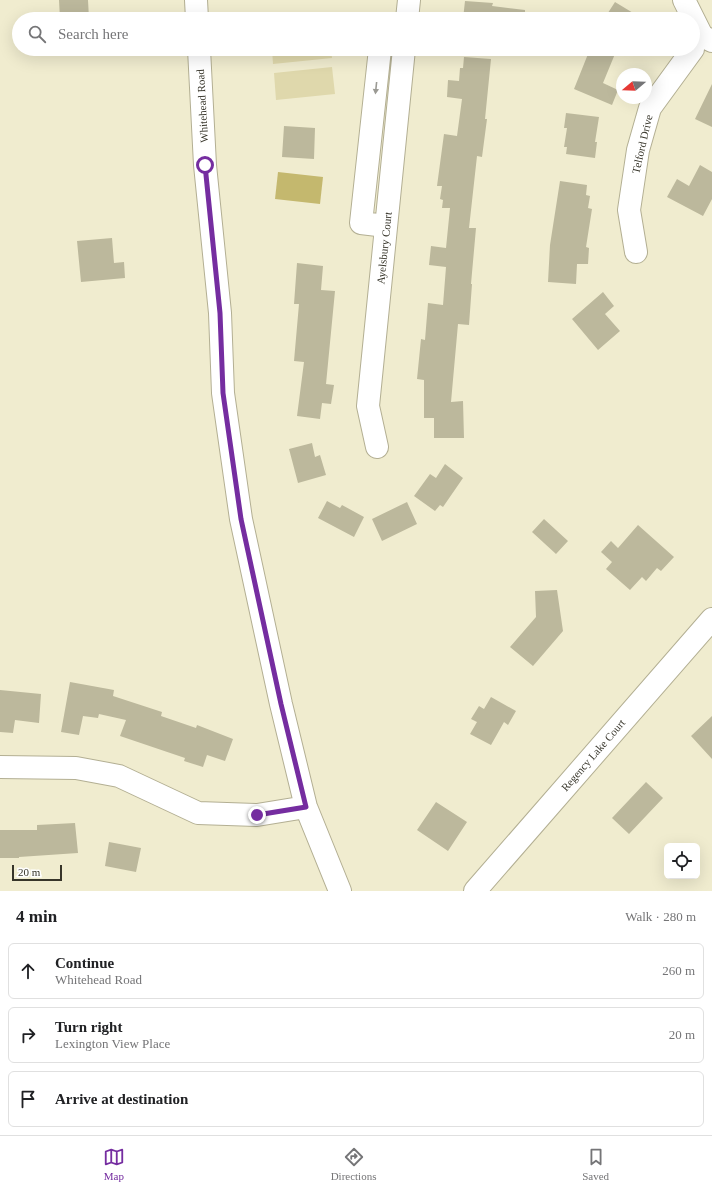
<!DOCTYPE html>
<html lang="en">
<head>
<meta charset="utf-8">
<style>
	:root { --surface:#fff; --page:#f6f6f6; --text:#202124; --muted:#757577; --line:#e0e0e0; --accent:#752da0 }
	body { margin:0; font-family:Georgia,serif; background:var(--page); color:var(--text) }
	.controls { position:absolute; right:12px; bottom:12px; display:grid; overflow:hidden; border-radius:6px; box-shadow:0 4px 16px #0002 }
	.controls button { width:36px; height:36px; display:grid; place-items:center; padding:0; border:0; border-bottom:1px solid var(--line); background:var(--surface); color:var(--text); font:20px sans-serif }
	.compass { position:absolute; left:616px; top:68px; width:36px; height:36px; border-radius:50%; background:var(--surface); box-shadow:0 4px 16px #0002; rotate:251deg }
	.scale { position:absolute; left:12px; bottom:10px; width:50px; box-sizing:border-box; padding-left:4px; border:2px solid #37352a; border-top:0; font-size:11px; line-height:14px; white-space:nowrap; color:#37352a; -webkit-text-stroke:3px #fff; paint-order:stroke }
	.stop { position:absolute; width:12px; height:12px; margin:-9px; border:3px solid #752da0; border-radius:50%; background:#fff }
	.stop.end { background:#752da0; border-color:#fff; box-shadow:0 1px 4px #0008 }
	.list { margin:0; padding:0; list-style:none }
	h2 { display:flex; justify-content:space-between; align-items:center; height:52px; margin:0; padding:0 16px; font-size:17px }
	h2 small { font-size:13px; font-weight:400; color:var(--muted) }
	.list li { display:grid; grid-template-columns:26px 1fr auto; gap:12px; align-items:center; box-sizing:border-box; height:56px; margin:0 8px 8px; padding:0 8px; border:1px solid var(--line); border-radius:6px }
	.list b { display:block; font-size:15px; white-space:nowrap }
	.list p { margin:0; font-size:13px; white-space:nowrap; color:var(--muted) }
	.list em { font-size:13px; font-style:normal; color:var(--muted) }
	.icon { flex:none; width:22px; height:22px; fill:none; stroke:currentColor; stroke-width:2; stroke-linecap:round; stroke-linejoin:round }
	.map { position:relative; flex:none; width:712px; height:891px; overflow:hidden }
	.search { position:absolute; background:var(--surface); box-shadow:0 4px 16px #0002; left:12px; right:12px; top:12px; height:44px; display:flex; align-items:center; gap:10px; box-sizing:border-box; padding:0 14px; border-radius:22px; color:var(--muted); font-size:15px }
	.sheet { height:244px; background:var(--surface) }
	nav { display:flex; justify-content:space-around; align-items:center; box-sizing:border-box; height:56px; border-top:1px solid var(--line); background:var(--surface); font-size:11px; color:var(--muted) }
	nav a { display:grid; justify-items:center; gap:2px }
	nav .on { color:var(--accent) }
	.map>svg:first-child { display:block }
</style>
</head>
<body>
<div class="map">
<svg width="712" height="891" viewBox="0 0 712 891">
	<rect width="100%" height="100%" fill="#f0eccf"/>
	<path fill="#dfd8ac" d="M 272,49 L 331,49 L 332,58 L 273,64 Z
		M 332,67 L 335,94 L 276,100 L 274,73 Z"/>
	<path fill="#c4b86e" d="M 278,172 L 323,177 L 320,204 L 275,199 Z"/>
	<path fill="#bcb89c" d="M 59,0 L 88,0 L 89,19 L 60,19 Z
		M 465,1 L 493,3 L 492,6 L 525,10 L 525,19 L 463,19 Z
		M 615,2 L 643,19 L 604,19 Z
		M 590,49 L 617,49 L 603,83 L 618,90 L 612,105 L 574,89 Z
		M 464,57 L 491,59 L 485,119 L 487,119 L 482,157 L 477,156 L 469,228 L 476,228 L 471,284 L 472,284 L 469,325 L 458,324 L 451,402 L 463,401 L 464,438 L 434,438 L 434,418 L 424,418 L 424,380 L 417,379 L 421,339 L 425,340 L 428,303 L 443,305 L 446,267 L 429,265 L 431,246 L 446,248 L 450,208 L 442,208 L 443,200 L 440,199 L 442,186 L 437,186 L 444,134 L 457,136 L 462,99 L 447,97 L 448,80 L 459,81 L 460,68 L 463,68 Z
		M 712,84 L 712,127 L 695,119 Z
		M 566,113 L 599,117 L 595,142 L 597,142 L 595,158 L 566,154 L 567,147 L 564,147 L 567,128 L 564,128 Z
		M 284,126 L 315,128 L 314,159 L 282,157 Z
		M 700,165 L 712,172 L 712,199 L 703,216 L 667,197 L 677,179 L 689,186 Z
		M 560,181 L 587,185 L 586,195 L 590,196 L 588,208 L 592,209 L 586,247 L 589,248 L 588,264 L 577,264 L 576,284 L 548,282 L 550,245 Z
		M 112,238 L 114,263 L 124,262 L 125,278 L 81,282 L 77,241 Z
		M 297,263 L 323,266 L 321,290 L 335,291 L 326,384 L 334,385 L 331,404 L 322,403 L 320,419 L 297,416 L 304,362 L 294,361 L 299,304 L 294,304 Z
		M 603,292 L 614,306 L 605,314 L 620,331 L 598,350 L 572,319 Z
		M 312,443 L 315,457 L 320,455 L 326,475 L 298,483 L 289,449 Z
		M 445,464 L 463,478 L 443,507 L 440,505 L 435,511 L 414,496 L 430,474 L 436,478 Z
		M 327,501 L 340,508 L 342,505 L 364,517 L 354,537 L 318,518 Z
		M 407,502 L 417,524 L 382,541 L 372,519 Z
		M 544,519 L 568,541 L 556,554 L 532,532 Z
		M 638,525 L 674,557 L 661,571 L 657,568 L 646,581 L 642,577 L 630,590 L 606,569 L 612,562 L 601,552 L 611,541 L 618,548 Z
		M 557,590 L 563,631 L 533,666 L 510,647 L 536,617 L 535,591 Z
		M 70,682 L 114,690 L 113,696 L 162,712 L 161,716 L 196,728 L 197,725 L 233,739 L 225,761 L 207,755 L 203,767 L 184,761 L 185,758 L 120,736 L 126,720 L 99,714 L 98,718 L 83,716 L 79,735 L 61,732 Z
		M 0,690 L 41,694 L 39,723 L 15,720 L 13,733 L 0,732 Z
		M 491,697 L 516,711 L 508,725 L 504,722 L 491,745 L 470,734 L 477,722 L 471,719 L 479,706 L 484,709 Z
		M 712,716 L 712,759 L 691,736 Z
		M 646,782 L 663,798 L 629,834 L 612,818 Z
		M 436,802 L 467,822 L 448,851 L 417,830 Z
		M 75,823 L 78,853 L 19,857 L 19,858 L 0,858 L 0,830 L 37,830 L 37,825 Z
		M 109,842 L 141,848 L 136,872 L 105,866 Z"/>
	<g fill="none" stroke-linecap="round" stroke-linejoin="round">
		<g stroke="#b3af93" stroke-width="24">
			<path id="minor" d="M 196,0 L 197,19
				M 684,0 L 702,36 L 712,41
				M 407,19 L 409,0
				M 199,49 L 205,165 L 220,313 L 223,393 L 241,519 L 281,704 L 306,807 L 340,891
				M 380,49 L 361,223 L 386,226
				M 636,252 L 629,210 L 638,150 L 650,108 L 693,49
				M 377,447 L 368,406 L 404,49
				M 0,767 L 76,768 L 119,776 L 198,813 L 257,815 L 306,807
				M 475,891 L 712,619"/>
		</g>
		<use href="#minor" stroke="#fff" stroke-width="22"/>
	</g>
	<defs><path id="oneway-solid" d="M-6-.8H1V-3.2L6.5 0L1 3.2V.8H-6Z"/></defs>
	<use fill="#9b9a94" href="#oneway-solid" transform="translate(376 88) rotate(96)"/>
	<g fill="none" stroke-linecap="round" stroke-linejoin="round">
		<path stroke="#752da0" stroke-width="5" d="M 205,165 L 220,313 L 223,393 L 241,519 L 281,704 L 306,807 L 257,815"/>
	</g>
	<g text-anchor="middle" stroke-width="3" stroke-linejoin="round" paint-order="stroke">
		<g font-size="11" fill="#37352a" stroke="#fff">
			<text transform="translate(202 106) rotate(-93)" y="4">Whitehead Road</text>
			<text transform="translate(642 144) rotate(-77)" y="4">Telford Drive</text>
			<text transform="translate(384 248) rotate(-84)" y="4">Ayelsbury Court</text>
			<text transform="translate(593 755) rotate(-49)" y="4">Regency Lake Court</text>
		</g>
	</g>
</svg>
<div class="controls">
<button><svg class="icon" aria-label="locate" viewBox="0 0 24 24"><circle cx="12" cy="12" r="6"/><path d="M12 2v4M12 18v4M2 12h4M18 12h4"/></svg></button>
</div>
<svg class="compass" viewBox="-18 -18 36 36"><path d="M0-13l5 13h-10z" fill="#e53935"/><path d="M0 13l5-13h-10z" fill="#757577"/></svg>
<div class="scale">20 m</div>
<div class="stop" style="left:205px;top:165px"></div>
<div class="stop end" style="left:257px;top:815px"></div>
<div class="search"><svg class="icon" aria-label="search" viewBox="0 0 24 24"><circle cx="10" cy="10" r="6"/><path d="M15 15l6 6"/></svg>Search here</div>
</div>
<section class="sheet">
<h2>4 min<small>Walk · 280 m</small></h2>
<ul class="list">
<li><svg class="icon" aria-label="ahead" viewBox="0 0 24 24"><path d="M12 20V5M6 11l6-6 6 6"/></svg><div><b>Continue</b><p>Whitehead Road</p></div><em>260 m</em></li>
<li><svg class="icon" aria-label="right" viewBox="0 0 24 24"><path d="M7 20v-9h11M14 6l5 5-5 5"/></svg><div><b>Turn right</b><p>Lexington View Place</p></div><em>20 m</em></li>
<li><svg class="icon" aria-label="arrive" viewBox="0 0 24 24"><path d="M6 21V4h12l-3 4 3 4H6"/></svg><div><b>Arrive at destination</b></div></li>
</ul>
</section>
<nav>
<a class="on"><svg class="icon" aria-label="map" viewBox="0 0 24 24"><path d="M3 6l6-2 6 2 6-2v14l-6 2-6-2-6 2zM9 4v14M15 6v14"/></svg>Map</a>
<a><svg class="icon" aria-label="directions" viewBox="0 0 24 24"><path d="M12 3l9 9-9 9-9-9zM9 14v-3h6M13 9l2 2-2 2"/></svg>Directions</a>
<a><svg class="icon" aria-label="saved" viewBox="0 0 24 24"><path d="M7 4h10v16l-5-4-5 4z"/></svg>Saved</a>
</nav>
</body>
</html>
